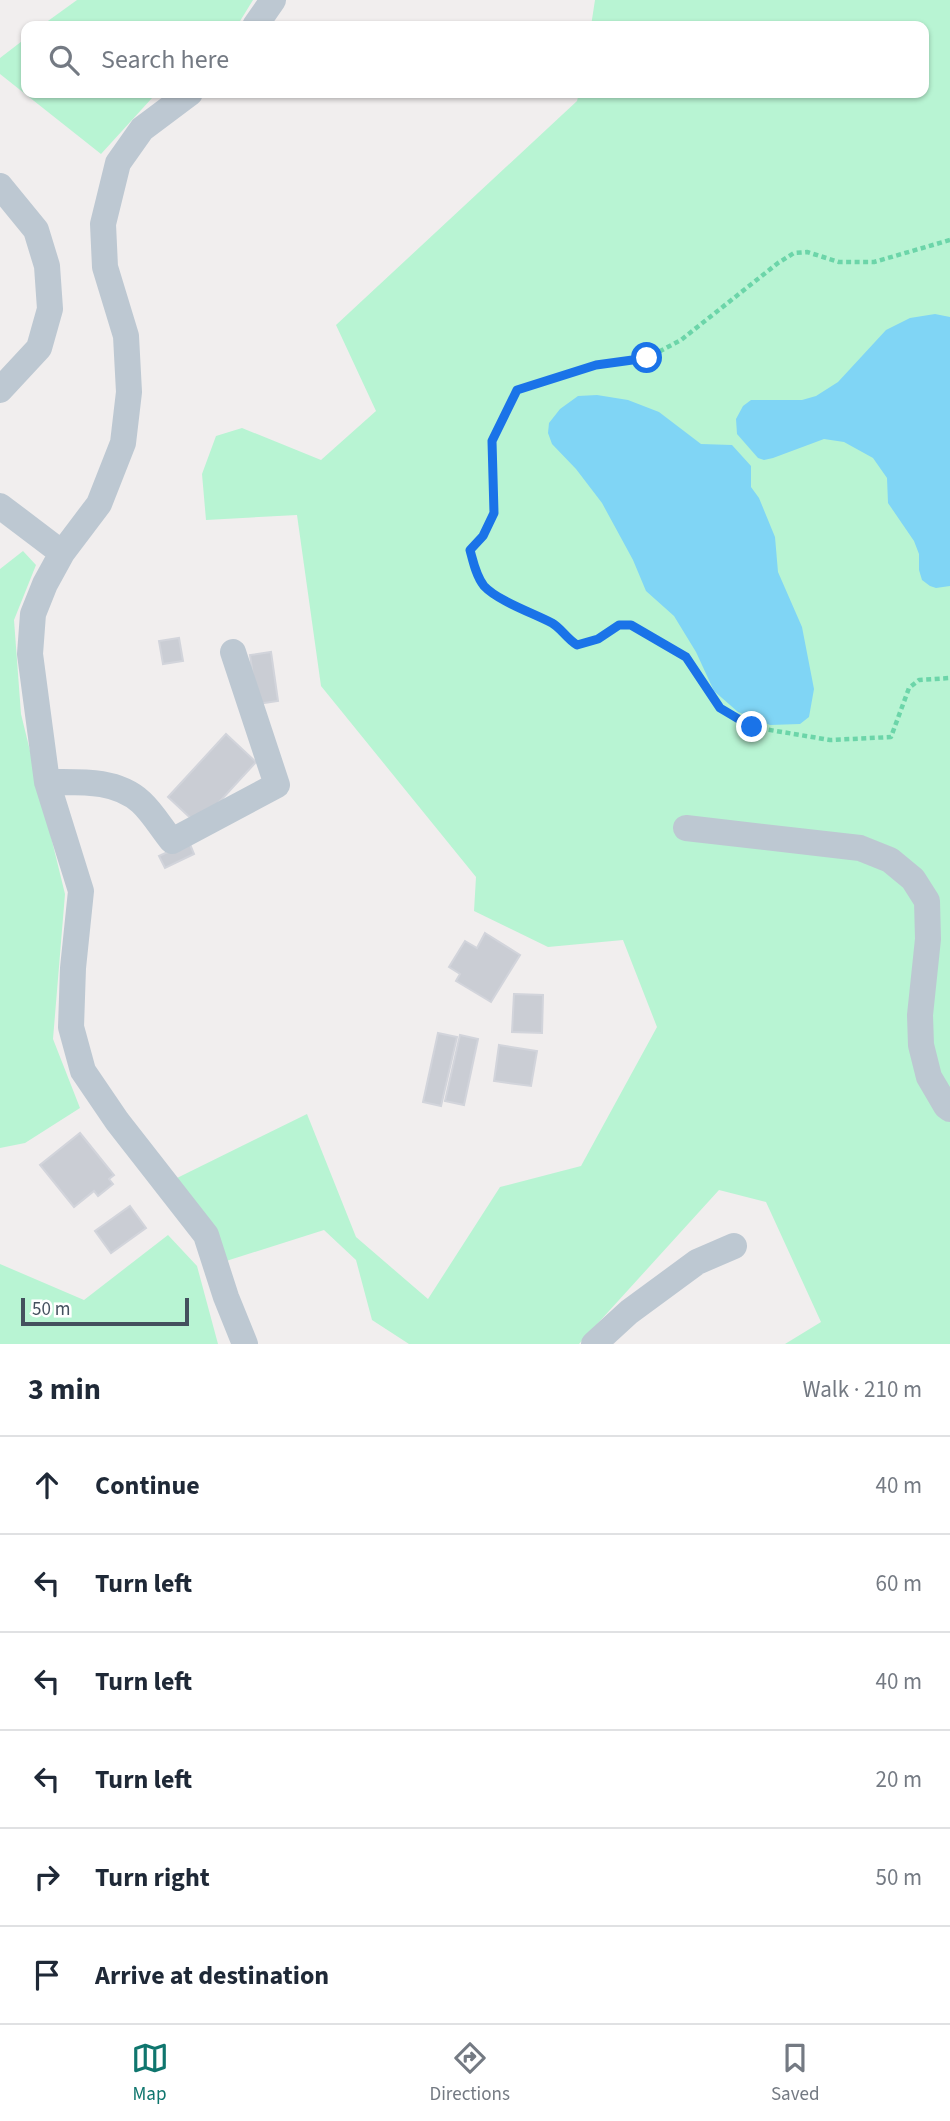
<!DOCTYPE html>
<html lang="en">
<head>
<meta charset="utf-8">
<style>
	:root { --surface:#fff; --page:#f2f2f3; --text:#1f2937; --muted:#747a83; --line:#e0e1e3; --accent:#0f766e }
	body { margin:0; font-family:"Source Sans 3",sans-serif; background:var(--page); color:var(--text) }
	.scale { position:absolute; left:21px; bottom:18px; width:168px; box-sizing:border-box; padding-left:7px; border:4px solid #44505e; border-top:0; font-size:19px; line-height:24px; white-space:nowrap; color:#44505e; -webkit-text-stroke:5px #fff; paint-order:stroke }
	.stop { position:absolute; width:21px; height:21px; margin:-16px; border:5px solid #1a73e8; border-radius:50%; background:#fff }
	.stop.end { background:#1a73e8; border-color:#fff; box-shadow:0 2px 7px #0008 }
	.list { margin:0; padding:0; list-style:none }
	h2 { display:flex; justify-content:space-between; align-items:center; height:91px; margin:0; padding:0 28px; font-size:30px }
	h2 small { font-size:23px; font-weight:400; color:var(--muted) }
	.list li { display:grid; grid-template-columns:46px 1fr auto; gap:21px; align-items:center; box-sizing:border-box; height:98px; padding:0 28px; border-top:2px solid var(--line) }
	.list b { display:block; font-size:26px; white-space:nowrap }
	.list em { font-size:23px; font-style:normal; color:var(--muted) }
	.icon { flex:none; width:38px; height:38px; fill:none; stroke:currentColor; stroke-width:2; stroke-linecap:round; stroke-linejoin:round }
	.map { position:relative; flex:none; width:950px; height:1344px; overflow:hidden }
	.search { position:absolute; background:var(--surface); box-shadow:0 2px 5px #0004; left:21px; right:21px; top:21px; height:77px; display:flex; align-items:center; gap:18px; box-sizing:border-box; padding:0 24px; border-radius:14px; color:var(--muted); font-size:26px }
	.sheet { height:679px; background:var(--surface) }
	nav { display:flex; justify-content:space-around; align-items:center; box-sizing:border-box; height:98px; border-top:2px solid var(--line); background:var(--surface); font-size:19px; color:var(--muted) }
	nav a { display:grid; justify-items:center; gap:4px }
	nav .on { color:var(--accent) }
	.map>svg:first-child { display:block }
</style>
</head>
<body>
<div class="map">
<svg width="950" height="1344" viewBox="0 0 950 1344">
	<rect width="100%" height="100%" fill="#f1eeee"/>
	<path fill="#b8f4d3" d="M 77,0 L 253,0 L 237,26 L 41,26 Z
		M 595,0 L 950,0 L 950,1344 L 785,1344 L 821,1322 L 766,1202 L 719,1190 L 579,1344 L 409,1344 L 372,1320 L 356,1260 L 324,1230 L 223,1262 L 177,1178 L 307,1114 L 356,1237 L 428,1299 L 500,1187 L 581,1166 L 657,1027 L 623,940 L 548,947 L 474,911 L 476,877 L 321,686 L 297,515 L 206,520 L 202,474 L 216,436 L 242,428 L 321,460 L 376,411 L 336,325 L 577,101 L 579,93 L 924,93 L 924,26 L 591,26 Z
		M 26,38 L 26,93 L 159,93 L 152,98 L 101,154 L 0,74 L 0,58 Z
		M 23,551 L 36,565 L 14,620 L 21,714 L 65,894 L 53,1039 L 80,1108 L 25,1143 L 0,1148 L 0,569 Z
		M 168,1235 L 197,1266 L 218,1344 L 0,1344 L 0,1264 L 84,1300 Z"/>
	<path fill="#80d5f5" d="M 935,314 L 950,317 L 950,586 L 936,588 L 930,586 L 922,580 L 919,570 L 919,554 L 914,541 L 888,503 L 887,478 L 873,458 L 844,442 L 824,439 L 773,458 L 764,460 L 758,458 L 737,434 L 736,419 L 743,406 L 751,400 L 802,400 L 816,396 L 838,382 L 886,330 L 910,318 Z
		M 597,395 L 628,400 L 659,412 L 701,444 L 732,445 L 751,466 L 751,487 L 759,498 L 775,537 L 778,572 L 802,627 L 814,689 L 809,717 L 800,724 L 770,725 L 738,712 L 714,691 L 696,652 L 674,616 L 646,591 L 633,560 L 602,503 L 576,469 L 552,444 L 548,433 L 549,423 L 560,409 L 578,396 Z"/>
	<path fill="#cacdd4" stroke="#d2d4db" stroke-width="2" d="M 179,638 L 183,661 L 163,664 L 159,641 Z
		M 271,652 L 278,701 L 257,704 L 250,655 Z
		M 226,734 L 256,762 L 198,825 L 168,797 Z
		M 189,842 L 194,854 L 165,868 L 159,856 Z
		M 485,933 L 520,955 L 491,1002 L 456,981 L 460,974 L 449,967 L 465,941 L 477,948 Z
		M 514,994 L 543,995 L 542,1033 L 512,1032 Z
		M 438,1033 L 457,1037 L 441,1106 L 423,1102 Z
		M 460,1035 L 478,1039 L 464,1105 L 445,1101 Z
		M 499,1045 L 537,1051 L 531,1086 L 494,1081 Z
		M 80,1133 L 114,1175 L 109,1179 L 113,1184 L 98,1196 L 94,1191 L 74,1207 L 40,1165 Z
		M 130,1206 L 146,1228 L 111,1253 L 95,1231 Z"/>
	<g fill="none" stroke-linecap="round" stroke-linejoin="round">
		<path stroke="#6cd5a9" stroke-width="4.5" stroke-dasharray="5 3.5" stroke-linecap="butt" d="M 950,240 L 874,262 L 839,262 L 807,252 L 794,253 L 778,263 L 681,340 L 647,358 L 596,365 L 517,390 L 492,441 L 494,513 L 483,535 L 470,550 C 473,561 476,576 484,585 C 498,601 533,613 552,623 C 561,628 566,638 577,645 L 598,639 L 619,625 L 631,625 L 686,657 L 721,708 L 752,727 L 830,740 L 891,737 L 909,688 L 919,680 L 950,678"/>
		<path stroke="#bdc8d2" stroke-width="26" d="M 255,26 L 273,0
			M 190,93 L 142,129 L 118,163 L 103,224 L 105,267 L 126,336 L 129,392 L 123,443 L 99,504 L 62,553 L 45,584 L 33,614 L 30,654 L 47,782 L 81,891 L 73,968 L 71,1027 L 83,1071 L 117,1121 L 206,1235 L 226,1297 L 245,1344
			M 0,186 L 36,230 L 47,266 L 50,309 L 39,348 L 0,390
			M 0,506 L 62,553
			M 47,782 C 79,782 116,779 141,802 C 153,813 162,829 172,841 L 277,785 L 233,652
			M 686,828 L 860,848 L 890,860 L 913,879 L 927,901 L 928,939 L 920,1015 L 921,1045 L 929,1077 L 946,1106 L 950,1109
			M 594,1344 L 629,1312 L 697,1262 L 734,1246"/>
	</g>
	<g fill="none" stroke-linecap="round" stroke-linejoin="round">
		<path stroke="#1a73e8" stroke-width="9" d="M 647,358 L 596,365 L 517,390 L 492,441 L 494,513 L 483,536 L 470,550 C 473,561 476,576 484,586 C 498,601 533,613 552,623 C 561,628 566,638 577,645 L 598,639 L 619,625 L 631,625 L 686,657 L 720,708 L 752,727"/>
	</g>
</svg>
<div class="scale">50 m</div>
<div class="stop" style="left:647px;top:358px"></div>
<div class="stop end" style="left:752px;top:727px"></div>
<div class="search"><svg class="icon" aria-label="search" viewBox="0 0 24 24"><circle cx="10" cy="10" r="6"/><path d="M15 15l6 6"/></svg>Search here</div>
</div>
<section class="sheet">
<h2>3 min<small>Walk · 210 m</small></h2>
<ul class="list">
<li><svg class="icon" aria-label="ahead" viewBox="0 0 24 24"><path d="M12 20V5M6 11l6-6 6 6"/></svg><div><b>Continue</b></div><em>40 m</em></li>
<li><svg class="icon" aria-label="left" viewBox="0 0 24 24"><path d="M17 20v-9H6M10 6l-5 5 5 5"/></svg><div><b>Turn left</b></div><em>60 m</em></li>
<li><svg class="icon" aria-label="left" viewBox="0 0 24 24"><path d="M17 20v-9H6M10 6l-5 5 5 5"/></svg><div><b>Turn left</b></div><em>40 m</em></li>
<li><svg class="icon" aria-label="left" viewBox="0 0 24 24"><path d="M17 20v-9H6M10 6l-5 5 5 5"/></svg><div><b>Turn left</b></div><em>20 m</em></li>
<li><svg class="icon" aria-label="right" viewBox="0 0 24 24"><path d="M7 20v-9h11M14 6l5 5-5 5"/></svg><div><b>Turn right</b></div><em>50 m</em></li>
<li><svg class="icon" aria-label="arrive" viewBox="0 0 24 24"><path d="M6 21V4h12l-3 4 3 4H6"/></svg><div><b>Arrive at destination</b></div></li>
</ul>
</section>
<nav>
<a class="on"><svg class="icon" aria-label="map" viewBox="0 0 24 24"><path d="M3 6l6-2 6 2 6-2v14l-6 2-6-2-6 2zM9 4v14M15 6v14"/></svg>Map</a>
<a><svg class="icon" aria-label="directions" viewBox="0 0 24 24"><path d="M12 3l9 9-9 9-9-9zM9 14v-3h6M13 9l2 2-2 2"/></svg>Directions</a>
<a><svg class="icon" aria-label="saved" viewBox="0 0 24 24"><path d="M7 4h10v16l-5-4-5 4z"/></svg>Saved</a>
</nav>
</body>
</html>
